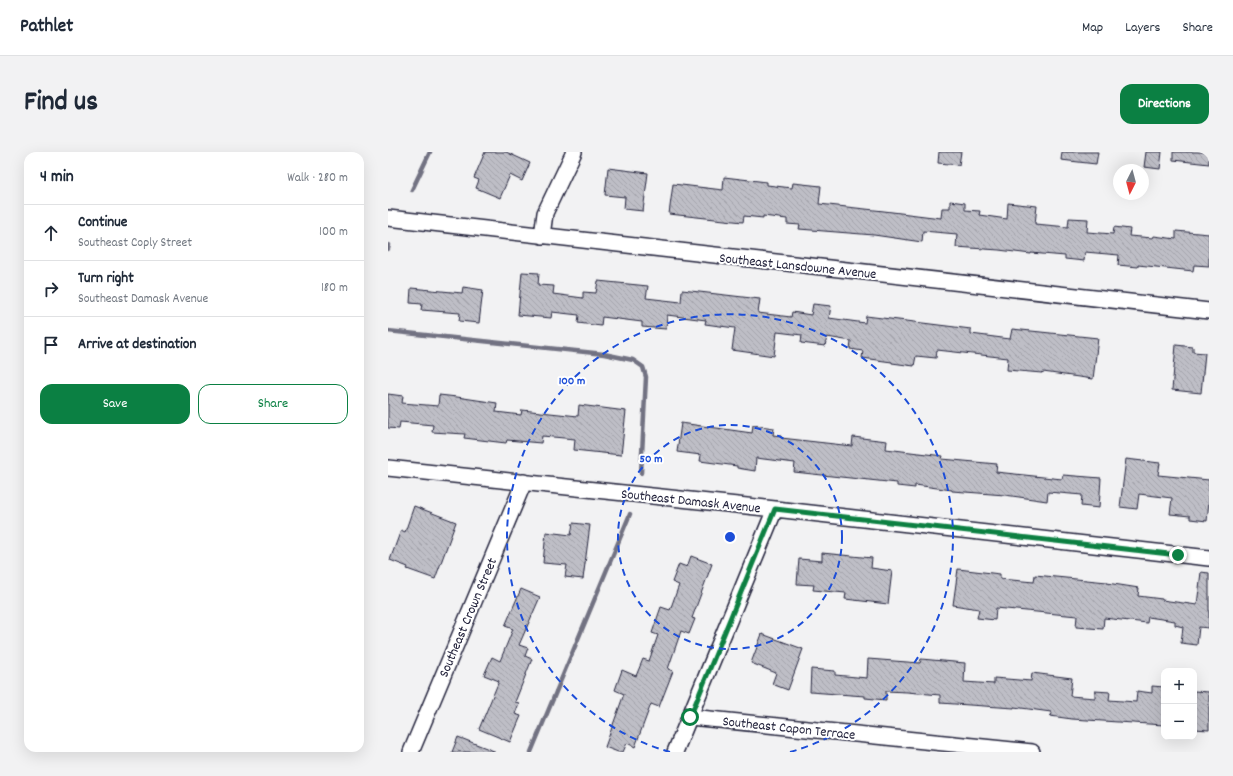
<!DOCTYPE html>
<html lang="en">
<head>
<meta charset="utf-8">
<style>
	:root { --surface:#fff; --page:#f2f2f3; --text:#1f2937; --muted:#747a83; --line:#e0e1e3; --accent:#0b8043 }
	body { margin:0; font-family:Dekko,sans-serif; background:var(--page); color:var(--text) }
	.controls { position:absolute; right:12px; bottom:12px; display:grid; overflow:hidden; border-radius:8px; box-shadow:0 4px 16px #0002 }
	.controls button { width:36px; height:36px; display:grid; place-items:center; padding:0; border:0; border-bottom:1px solid var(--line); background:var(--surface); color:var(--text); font:20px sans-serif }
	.compass { position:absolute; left:725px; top:12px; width:36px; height:36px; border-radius:50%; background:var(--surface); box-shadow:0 4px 16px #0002; rotate:186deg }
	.stop { position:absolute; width:12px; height:12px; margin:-9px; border:3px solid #0b8043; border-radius:50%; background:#fff }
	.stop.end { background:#0b8043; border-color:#fff; box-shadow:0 1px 4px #0008 }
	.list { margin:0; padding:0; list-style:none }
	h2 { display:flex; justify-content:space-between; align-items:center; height:52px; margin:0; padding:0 16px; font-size:17px }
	h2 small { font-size:13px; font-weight:400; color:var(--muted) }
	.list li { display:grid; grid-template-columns:26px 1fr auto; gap:12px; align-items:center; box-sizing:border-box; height:56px; padding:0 16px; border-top:1px solid var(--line) }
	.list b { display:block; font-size:15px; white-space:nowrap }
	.list p { margin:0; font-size:13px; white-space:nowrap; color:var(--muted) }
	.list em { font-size:13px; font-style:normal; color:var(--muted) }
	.actions { display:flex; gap:8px; padding:12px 16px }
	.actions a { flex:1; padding:9px 0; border:1px solid var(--accent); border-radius:12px; text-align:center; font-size:14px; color:var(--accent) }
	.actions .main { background:var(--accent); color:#fff }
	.icon { flex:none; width:22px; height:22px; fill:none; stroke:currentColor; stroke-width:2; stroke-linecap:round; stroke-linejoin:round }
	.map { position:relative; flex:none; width:821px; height:600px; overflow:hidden; border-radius:12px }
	header { display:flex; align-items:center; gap:24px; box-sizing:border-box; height:56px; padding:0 20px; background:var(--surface); border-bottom:1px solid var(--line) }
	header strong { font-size:19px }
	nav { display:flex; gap:22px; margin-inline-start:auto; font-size:14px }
	.intro { display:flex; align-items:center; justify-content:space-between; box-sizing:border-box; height:96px; padding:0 24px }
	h1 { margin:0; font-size:28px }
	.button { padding:10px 18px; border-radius:12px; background:var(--accent); color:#fff; font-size:14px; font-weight:700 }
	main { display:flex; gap:24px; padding:0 24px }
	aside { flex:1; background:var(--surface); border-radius:12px; box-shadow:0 4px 16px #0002 }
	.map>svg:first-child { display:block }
</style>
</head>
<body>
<header>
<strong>Pathlet</strong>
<nav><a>Map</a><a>Layers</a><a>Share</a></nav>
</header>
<div class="intro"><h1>Find us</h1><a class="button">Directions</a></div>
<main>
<aside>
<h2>4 min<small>Walk · 280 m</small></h2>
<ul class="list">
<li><svg class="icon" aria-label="ahead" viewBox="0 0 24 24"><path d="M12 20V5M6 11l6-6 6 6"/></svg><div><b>Continue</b><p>Southeast Coply Street</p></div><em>100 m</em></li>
<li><svg class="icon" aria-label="right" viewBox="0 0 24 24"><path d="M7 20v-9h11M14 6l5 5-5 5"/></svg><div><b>Turn right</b><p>Southeast Damask Avenue</p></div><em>180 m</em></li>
<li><svg class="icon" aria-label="arrive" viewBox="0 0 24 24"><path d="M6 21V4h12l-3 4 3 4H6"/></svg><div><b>Arrive at destination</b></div></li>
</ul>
<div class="actions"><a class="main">Save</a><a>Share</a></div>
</aside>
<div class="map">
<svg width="821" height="600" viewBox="0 0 821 600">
	<defs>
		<pattern id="building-back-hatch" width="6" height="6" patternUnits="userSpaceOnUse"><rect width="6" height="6" fill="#bebec6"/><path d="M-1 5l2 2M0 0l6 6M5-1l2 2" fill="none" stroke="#a3a3ab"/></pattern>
	</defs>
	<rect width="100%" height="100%" fill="#f2f2f3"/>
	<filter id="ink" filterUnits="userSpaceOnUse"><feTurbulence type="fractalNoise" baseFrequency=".025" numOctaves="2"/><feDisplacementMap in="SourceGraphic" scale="8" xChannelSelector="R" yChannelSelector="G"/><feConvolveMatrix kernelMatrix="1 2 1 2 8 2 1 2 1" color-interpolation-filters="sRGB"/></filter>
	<g filter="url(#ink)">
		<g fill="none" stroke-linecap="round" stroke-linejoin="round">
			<path stroke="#727282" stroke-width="4.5" d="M 24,38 L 42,0
				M 0,97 L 1,93
				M 0,179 L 216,202 L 245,208 L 255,215 L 258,225 L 253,321
				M 143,600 L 242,362"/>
		</g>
		<path fill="url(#building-back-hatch)" stroke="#22223b" d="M 97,0 L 118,0 L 142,11 L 134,29 L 122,23 L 112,46 L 88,36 L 91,28 L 86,26 Z
			M 551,0 L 573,0 L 571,13 L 550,11 Z
			M 674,0 L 710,0 L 708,12 L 673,8 Z
			M 758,0 L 774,0 L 772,17 L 756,15 Z
			M 785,0 L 821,0 L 821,12 L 785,8 Z
			M 220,16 L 260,21 L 255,59 L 236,57 L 237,45 L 217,43 Z
			M 336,25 L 379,30 L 379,33 L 404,36 L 405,31 L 433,34 L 431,52 L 496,59 L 553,66 L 554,56 L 562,56 L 562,49 L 577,51 L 577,58 L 592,59 L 591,63 L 619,67 L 620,51 L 649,54 L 647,72 L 680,75 L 681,66 L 700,67 L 699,80 L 725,82 L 726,75 L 742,77 L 741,84 L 765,86 L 766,84 L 788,87 L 788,79 L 821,82 L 821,114 L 806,113 L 805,119 L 750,113 L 750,115 L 730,113 L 731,103 L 697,100 L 696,109 L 677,107 L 677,104 L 643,101 L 643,102 L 611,98 L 568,95 L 569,82 L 535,79 L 534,90 L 486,83 L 411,77 L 412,73 L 399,72 L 399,67 L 375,64 L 375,66 L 356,64 L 355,70 L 281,62 L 285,32 L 335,38 Z
			M 134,120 L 151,121 L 150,133 L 166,134 L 165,142 L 195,146 L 195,140 L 208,141 L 210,129 L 260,134 L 258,146 L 293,150 L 294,138 L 372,147 L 370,161 L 403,165 L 404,160 L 423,163 L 425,152 L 443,154 L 441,166 L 477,171 L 478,164 L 583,177 L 583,182 L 622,187 L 624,177 L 710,186 L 705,227 L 655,220 L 654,221 L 619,218 L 620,206 L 549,198 L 548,206 L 528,204 L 526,214 L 504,211 L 504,210 L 474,206 L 475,199 L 462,197 L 463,189 L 439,185 L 437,194 L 413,191 L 414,183 L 389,180 L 386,204 L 344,198 L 347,176 L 317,172 L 318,168 L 279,163 L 278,177 L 254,175 L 254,170 L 214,165 L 213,174 L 190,171 L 191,163 L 164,160 L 163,166 L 130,163 Z
			M 75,135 L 95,138 L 91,171 L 71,169 L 72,161 L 33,158 L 34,152 L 22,151 L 23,136 L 74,141 Z
			M 788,193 L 805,195 L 805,200 L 817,201 L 813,241 L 784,238 Z
			M 0,242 L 15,244 L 14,251 L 50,254 L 51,243 L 69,245 L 109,251 L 108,260 L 133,263 L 134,258 L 190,264 L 191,253 L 238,259 L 233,303 L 186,298 L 187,287 L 154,284 L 153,291 L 119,288 L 118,291 L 76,286 L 77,282 L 44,280 L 45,273 L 12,270 L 11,277 L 0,276 Z
			M 293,271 L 364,281 L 365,273 L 386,276 L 385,283 L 393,284 L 393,286 L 464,294 L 465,285 L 499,289 L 498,297 L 555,304 L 554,307 L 609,312 L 608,320 L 674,327 L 675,323 L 713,326 L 711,356 L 693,354 L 694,343 L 660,340 L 659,349 L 617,343 L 564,339 L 564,338 L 527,333 L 527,336 L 509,334 L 509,331 L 406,320 L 407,311 L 368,306 L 367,319 L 349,316 L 349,314 L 312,309 L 313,303 L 289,300 Z
			M 738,307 L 772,311 L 770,323 L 821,328 L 821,349 L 819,369 L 802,367 L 802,364 L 782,362 L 784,346 L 751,342 L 749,357 L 732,355 Z
			M 26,354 L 68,370 L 47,427 L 19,417 L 20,415 L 2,408 L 13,378 L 17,380 Z
			M 185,371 L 202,373 L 195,427 L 177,425 L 179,413 L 155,411 L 158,380 L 183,383 Z
			M 434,401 L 484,406 L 483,416 L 504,419 L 500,452 L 457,447 L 458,441 L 425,438 L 426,433 L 409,432 L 411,407 L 434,409 Z
			M 303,404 L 324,412 L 304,466 L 307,467 L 301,482 L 293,479 L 280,517 L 285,519 L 271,555 L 263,552 L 247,595 L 239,591 L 235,600 L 230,600 L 217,595 L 236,542 L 227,538 L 234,518 L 248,524 L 255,507 L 261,509 L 270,483 L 264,481 L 273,455 L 282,458 L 291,433 L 284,430 L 291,412 L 299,415 Z
			M 570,417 L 612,422 L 612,427 L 646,430 L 647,423 L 719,430 L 719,431 L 751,436 L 750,444 L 774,447 L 774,448 L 809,453 L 813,420 L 821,421 L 821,476 L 811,475 L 809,493 L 793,491 L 795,475 L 787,473 L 787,469 L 760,465 L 759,471 L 716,466 L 715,477 L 688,475 L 689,464 L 608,456 L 607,468 L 589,466 L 591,457 L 565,453 Z
			M 133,437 L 152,445 L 131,493 L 140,496 L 137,504 L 144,507 L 127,550 L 131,551 L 127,562 L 133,564 L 122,590 L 91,577 L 111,529 L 96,523 L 104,505 L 112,509 L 125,477 L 117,474 Z
			M 374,482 L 415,497 L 400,538 L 384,532 L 388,521 L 363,511 Z
			M 480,507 L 532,511 L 533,507 L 577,511 L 576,530 L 606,532 L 606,526 L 643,529 L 644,521 L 684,526 L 682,544 L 707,546 L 707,539 L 722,540 L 721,548 L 748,550 L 749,539 L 764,541 L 764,534 L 776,535 L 776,573 L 684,567 L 662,564 L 663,560 L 626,555 L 626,556 L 552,551 L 552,543 L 519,540 L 498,539 L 498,548 L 477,546 L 477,544 L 422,540 L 423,517 L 447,519 L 447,523 L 479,526 Z
			M 806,539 L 821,540 L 821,578 L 806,577 Z
			M 70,585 L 106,599 L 106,600 L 64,600 Z"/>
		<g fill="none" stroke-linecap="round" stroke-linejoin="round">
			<g stroke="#22223b" stroke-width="18">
				<path id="minor" d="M 0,66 L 821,159
					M 154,84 L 157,61 L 186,0
					M 0,316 L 387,357 L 821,406
					M 302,565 L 644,600
					M 23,600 L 136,330
					M 287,600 L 387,357"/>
			</g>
			<use href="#minor" stroke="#fff" stroke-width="15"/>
		</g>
	</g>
	<g fill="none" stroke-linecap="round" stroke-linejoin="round" filter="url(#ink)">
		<path stroke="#0b8043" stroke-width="5" d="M 302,565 L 387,357 L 790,403"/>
	</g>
	<g fill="none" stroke="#1d4ed8" stroke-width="2" stroke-dasharray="7 5">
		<circle cx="342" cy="385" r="112"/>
		<path d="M282 600A223 223 0 1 1 402 600"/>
	</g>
	<g text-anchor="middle" stroke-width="4" stroke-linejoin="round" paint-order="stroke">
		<g font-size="14" fill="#22223b" stroke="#fff">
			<text transform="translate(410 113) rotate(6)" y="5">Southeast Lansdowne Avenue</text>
			<text transform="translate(303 348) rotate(6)" y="5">Southeast Damask Avenue</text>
			<text transform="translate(79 465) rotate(-67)" y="5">Southeast Crown Street</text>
			<text transform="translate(401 575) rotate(6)" y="5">Southeast Capon Terrace</text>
		</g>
	</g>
	<circle cx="342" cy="385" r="6" fill="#1d4ed8" stroke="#fff" stroke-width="2"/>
	<g font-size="12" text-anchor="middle" font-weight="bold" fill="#1d4ed8" stroke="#fff" stroke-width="4" stroke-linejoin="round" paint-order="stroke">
		<text x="184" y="232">100 m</text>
		<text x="263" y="310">50 m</text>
	</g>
</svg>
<div class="controls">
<button>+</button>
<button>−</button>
</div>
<svg class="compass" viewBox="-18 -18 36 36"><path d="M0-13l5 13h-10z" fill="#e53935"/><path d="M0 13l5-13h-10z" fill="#747a83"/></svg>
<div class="stop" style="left:302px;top:565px"></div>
<div class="stop end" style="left:790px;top:403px"></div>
</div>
</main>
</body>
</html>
